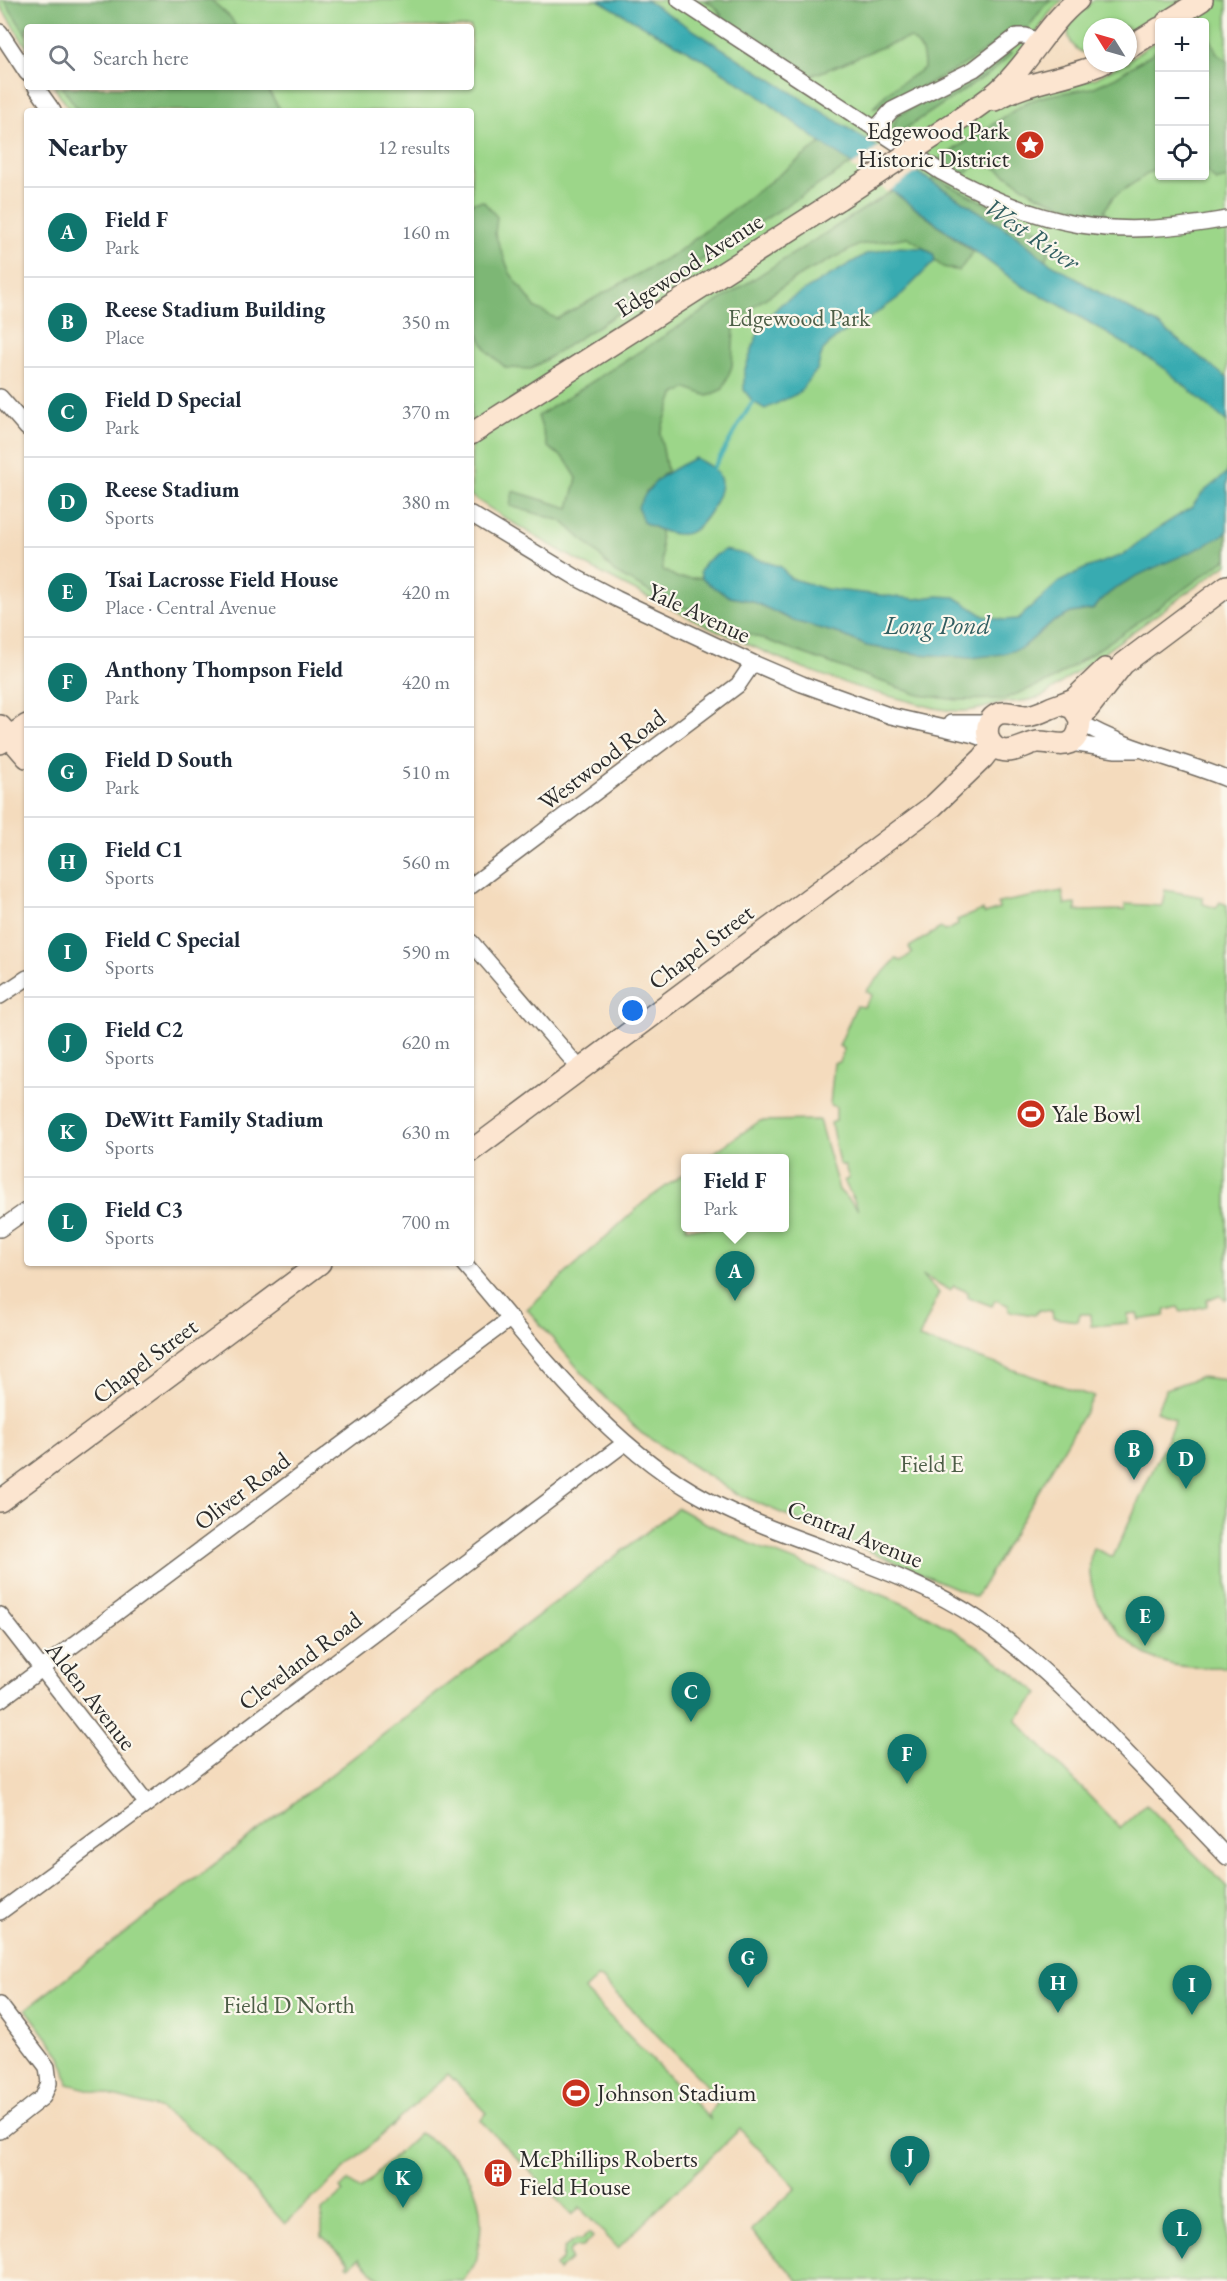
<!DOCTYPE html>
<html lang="en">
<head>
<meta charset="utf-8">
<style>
	:root { --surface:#fff; --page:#f2f2f3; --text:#1f2937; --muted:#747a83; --line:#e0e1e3; --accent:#0f766e }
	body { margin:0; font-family:"EB Garamond",serif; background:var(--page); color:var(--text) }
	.controls { position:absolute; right:18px; top:18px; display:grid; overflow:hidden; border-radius:6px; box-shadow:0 2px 4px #0004 }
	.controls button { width:54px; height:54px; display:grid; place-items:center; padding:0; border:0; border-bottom:2px solid var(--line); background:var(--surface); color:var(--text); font:30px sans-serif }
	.compass { position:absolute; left:1083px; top:18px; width:54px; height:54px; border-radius:50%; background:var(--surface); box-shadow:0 2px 4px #0004; rotate:307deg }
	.you { position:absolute; left:633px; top:1011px; width:21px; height:21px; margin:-15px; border:4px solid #fff; border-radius:50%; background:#1a73e8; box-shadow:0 0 0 9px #1a73e833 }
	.badge { display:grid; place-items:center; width:39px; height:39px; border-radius:50%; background:var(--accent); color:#fff; font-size:20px; font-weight:700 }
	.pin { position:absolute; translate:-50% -50px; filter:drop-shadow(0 2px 3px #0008) }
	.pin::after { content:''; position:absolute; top:32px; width:21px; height:18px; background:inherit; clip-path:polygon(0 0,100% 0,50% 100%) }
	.popup { position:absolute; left:681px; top:1154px; width:108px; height:78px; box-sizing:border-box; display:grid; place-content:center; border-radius:6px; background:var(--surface); filter:drop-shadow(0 2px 4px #0005); font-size:20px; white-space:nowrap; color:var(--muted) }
	.popup b { font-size:22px; color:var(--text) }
	.popup::after { content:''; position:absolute; left:50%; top:100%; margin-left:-12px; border:12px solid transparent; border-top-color:var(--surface) }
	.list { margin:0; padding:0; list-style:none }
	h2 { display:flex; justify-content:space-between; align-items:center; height:78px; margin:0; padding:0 24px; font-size:26px }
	h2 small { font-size:20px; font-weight:400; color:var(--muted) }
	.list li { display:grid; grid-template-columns:39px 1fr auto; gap:18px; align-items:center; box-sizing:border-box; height:90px; padding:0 24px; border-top:2px solid var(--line) }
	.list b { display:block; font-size:22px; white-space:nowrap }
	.list p { margin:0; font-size:20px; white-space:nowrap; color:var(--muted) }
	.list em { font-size:20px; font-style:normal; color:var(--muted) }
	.icon { flex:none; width:33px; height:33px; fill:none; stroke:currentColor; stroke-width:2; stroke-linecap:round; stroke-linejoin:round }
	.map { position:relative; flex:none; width:1227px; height:2281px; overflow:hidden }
	.search { position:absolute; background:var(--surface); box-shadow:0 2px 4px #0004; left:24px; top:24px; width:450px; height:66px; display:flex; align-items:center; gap:15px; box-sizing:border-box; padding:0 21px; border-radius:6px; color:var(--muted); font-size:22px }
	.panel { position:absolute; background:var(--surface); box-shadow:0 2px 4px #0004; left:24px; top:108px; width:450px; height:1158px; border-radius:6px }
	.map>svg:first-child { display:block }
</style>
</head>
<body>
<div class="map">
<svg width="1227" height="2281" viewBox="0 0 1227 2281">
	<rect width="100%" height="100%" fill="#fbf7ec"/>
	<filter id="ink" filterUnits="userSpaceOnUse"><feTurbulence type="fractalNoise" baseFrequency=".0167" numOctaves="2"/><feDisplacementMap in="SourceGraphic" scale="12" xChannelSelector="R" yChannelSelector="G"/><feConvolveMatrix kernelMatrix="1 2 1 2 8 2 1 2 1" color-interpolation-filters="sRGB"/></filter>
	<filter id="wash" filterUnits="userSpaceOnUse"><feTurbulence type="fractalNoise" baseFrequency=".008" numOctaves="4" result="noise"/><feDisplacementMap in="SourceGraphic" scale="24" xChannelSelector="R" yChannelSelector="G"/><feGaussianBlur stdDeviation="1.35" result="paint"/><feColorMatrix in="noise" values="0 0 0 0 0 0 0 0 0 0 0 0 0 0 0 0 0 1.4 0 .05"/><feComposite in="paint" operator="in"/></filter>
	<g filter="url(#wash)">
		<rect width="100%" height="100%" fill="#f4dbbd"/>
		<path fill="#9cd689" stroke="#64805a" stroke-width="1.5" fill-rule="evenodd" d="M 0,0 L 1063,0 L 1049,14 L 1018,60 L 1024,94 L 1096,78 L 1123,63 L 1128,63 L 1128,60 L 1159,39 L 1160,176 L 1204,176 L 1204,22 L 1184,22 L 1218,0 L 1227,0 L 1227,564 L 1043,696 C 1029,702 1018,701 1003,703 C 990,706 978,711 963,711 C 943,712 921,704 901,699 C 835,684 775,657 714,629 C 630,590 549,548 471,496 L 471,111 L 71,111 L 54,87 L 471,87 L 471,27 L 27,27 L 27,48 L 0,5 Z
			M 1094,0 L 1183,0 L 1128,36 L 1128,27 L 1092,27 L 1092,54 C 1074,54 1062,36 1072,20 C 1077,11 1086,6 1094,0 Z
			M 1165,890 L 1203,897 L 1203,904 L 1216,908 L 1220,902 L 1227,905 L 1227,1299 L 1225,1300 L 1219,1295 L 1207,1300 L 1207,1306 L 1181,1312 L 1178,1307 L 1166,1310 L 1164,1316 L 1139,1320 L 1137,1313 L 1128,1314 L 1128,1323 L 1091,1326 L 1090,1314 L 1080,1314 L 1078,1321 L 1053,1318 L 1052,1311 L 1039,1310 L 1034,1315 L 1009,1311 L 1008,1305 L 995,1300 L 992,1306 L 968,1297 L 968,1292 L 954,1286 L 950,1290 L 922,1275 L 939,1293 L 919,1338 L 1094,1397 L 976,1597 L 735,1493 L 641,1433 L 589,1381 L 527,1309 L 644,1202 L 685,1173 L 686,1228 L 784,1228 L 784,1158 L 706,1158 L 760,1121 L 819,1120 L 839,1190 L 859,1210 L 844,1181 L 849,1178 L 845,1166 L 839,1164 L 831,1123 L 836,1121 L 836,1107 L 830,1105 L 834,1063 L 840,1062 L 844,1049 L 839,1046 L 856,1006 L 864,1007 L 872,995 L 866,991 L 896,959 L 901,961 L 912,953 L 909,947 L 941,928 L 945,931 L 958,925 L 957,920 L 982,910 L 985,914 L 999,909 L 998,903 L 1062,891 L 1065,905 L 1076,904 L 1076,911 L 1125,910 L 1125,904 L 1162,906 Z
			M 1200,1377 L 1227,1380 L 1227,1667 C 1206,1667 1183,1669 1163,1662 C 1121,1649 1077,1592 1093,1548 L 1113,1557 L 1167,1439 L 1175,1420 L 1156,1411 L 1166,1389 Z
			M 678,1508 C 749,1550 831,1571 906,1605 C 954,1626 997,1660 1039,1693 L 1016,1720 L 1120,1828 L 1146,1804 L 1227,1887 L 1227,2281 L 799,2281 L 751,2230 L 796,2188 L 740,2129 L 618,2248 L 580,2208 L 572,2215 L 480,2120 L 487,2113 L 448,2074 L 285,2224 L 216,2148 L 159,2108 L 68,2084 L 61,2056 L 26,2009 ZM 597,1978 L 602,1979 L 715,2094 L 717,2104 L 709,2113 L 710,2119 L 584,1990 Z
			M 419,2133 C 463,2155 488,2192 479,2243 C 478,2248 478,2255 476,2261 C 473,2268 467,2275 463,2281 L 382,2281 L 359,2258 L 349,2266 L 347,2264 L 349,2262 L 322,2236 L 322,2211 L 343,2193 L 340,2189 L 348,2181 L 360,2190 Z
			M 589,2233 L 593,2237 L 582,2247 C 576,2247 572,2247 569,2253 L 570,2260 L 558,2271 L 555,2266 L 562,2260 L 564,2248 L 575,2240 L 580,2241 Z"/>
		<path fill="#7db775" stroke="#547150" stroke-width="1.5" d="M 4,0 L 211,0 L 231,18 L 236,27 L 27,27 L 27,36 Z
			M 704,0 L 1052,0 L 1044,6 L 1028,28 L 1013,29 L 996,43 L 962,66 L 899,99 L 873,108 L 888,92 L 924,68 C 924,54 922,47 910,38 C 874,47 842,66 807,77 L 723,21 C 721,10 713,5 704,0 Z
			M 1208,34 L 1217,53 L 1227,61 L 1227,178 L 1216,181 L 1205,170 L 1204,35 Z
			M 1159,49 L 1159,166 L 1113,197 L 1104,211 L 1111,217 C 1086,212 1052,204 1030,191 C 1016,182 1003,171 987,163 L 973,167 L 963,176 L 935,162 L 1027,102 L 1045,96 L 1092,88 L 1116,77 Z
			M 1009,51 L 1012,53 L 990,73 L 896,135 C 891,128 894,123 898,115 L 972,78 Z
			M 62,87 L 266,87 L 281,111 L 79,111 Z
			M 821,143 L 853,163 L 531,369 L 506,368 L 487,351 L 471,320 L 471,203 L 483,201 L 497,217 L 495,234 L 510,273 L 536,308 L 557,319 L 676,253 Z
			M 934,177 L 1033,228 L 1056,236 L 1045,260 L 1017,236 L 931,181 Z
			M 892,191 L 973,252 L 959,271 L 943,267 L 935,261 L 933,254 L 908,237 L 859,245 L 799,276 L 755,305 L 734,328 L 732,366 L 723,389 L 708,396 L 687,388 L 674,395 L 660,433 L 667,471 L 646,491 L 643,522 L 660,530 L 663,570 L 678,578 L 702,578 L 730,597 L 752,601 L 794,621 L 840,634 L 867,646 L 919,654 L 971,658 L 1022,648 L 1051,623 L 1071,613 L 1094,609 C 1118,573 1189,559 1227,532 L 1227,558 L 1120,635 L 1052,680 L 1004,699 L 958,700 L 919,695 L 735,629 L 654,594 L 614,572 L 598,554 L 562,521 L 510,506 L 513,491 L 569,508 L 577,478 L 565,459 L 548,447 L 538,416 Z"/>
		<path fill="#39abb1" stroke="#326b6e" stroke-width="1.5" d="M 598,0 L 646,0 L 931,181 L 1017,236 L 1045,260 L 1105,296 L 1156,323 L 1227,378 L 1227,422 L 1160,365 L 1060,305 L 1022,286 L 892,191 L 821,143 L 755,93 L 709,63 Z
			M 894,247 L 923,248 L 933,254 L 935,261 L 898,298 L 868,319 L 839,335 L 823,350 L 817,370 L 799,393 L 765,409 L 753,402 L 744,390 L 744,372 L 761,325 L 781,304 L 866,254 Z
			M 695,458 C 704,463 715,467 720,478 C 725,493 703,528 688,533 C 673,538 656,528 643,522 L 638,507 C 651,480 668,471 695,458 Z
			M 1227,473 L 1227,532 C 1190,559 1118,573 1094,609 L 1071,613 L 1051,623 L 1022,648 L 1002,654 L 971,658 L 919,654 L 867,646 L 840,634 L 794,621 L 752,601 L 730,597 L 710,585 L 702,578 L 700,572 L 705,562 L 724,550 L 740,553 L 781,567 L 790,578 L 826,589 L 916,599 L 936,596 L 955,597 L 984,616 L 1004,620 L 1018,619 L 1059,582 L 1084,569 L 1125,554 L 1152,532 L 1192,507 L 1202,493 Z"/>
		<path fill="#f4dbbd" d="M 881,146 L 920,170 L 888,192 L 851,166 Z"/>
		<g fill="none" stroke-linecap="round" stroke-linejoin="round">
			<path stroke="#39abb1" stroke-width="4" d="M 713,468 C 728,446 738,423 753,402"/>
		</g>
	</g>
	<g filter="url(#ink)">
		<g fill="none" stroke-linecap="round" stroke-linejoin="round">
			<g stroke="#71695e" stroke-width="18">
				<path id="street" d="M 679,0 L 941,172 C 1043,229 1113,240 1227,219
					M 0,32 L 27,73
					M 36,87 L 53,111
					M 875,129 L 892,110 L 974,69 L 1017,36 L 1026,36 L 1041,43
					M 0,397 L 27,428
					M 471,514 L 577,578 L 617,599 L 753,663 L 802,684 L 891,716 L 974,735 L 990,741
					M 1080,722 C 1124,749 1179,759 1227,779
					M 951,723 L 981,723 L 990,720
					M 1071,743 L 1116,750 L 1137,750
					M 471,886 L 738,685 L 753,663
					M 471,942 L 581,1070
					M 0,996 L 27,978
					M 0,1229 L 27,1210
					M 463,1263 C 537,1348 605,1445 706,1499 C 795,1546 898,1564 981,1621 C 1034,1658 1077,1701 1121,1747 C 1156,1783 1192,1820 1227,1857
					M 0,1615 L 147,1804
					M 0,1700 L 511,1318
					M 0,1912 L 147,1804 L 625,1443
					M 0,2005 L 47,2067 L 49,2083 L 43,2097 L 0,2131"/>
			</g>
			<g stroke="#71695e" stroke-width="24">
				<path id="secondary" d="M 1167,22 L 1202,0
					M 1128,48 L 1160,28
					M 995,100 C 1029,80 1068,79 1103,63
					M 933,137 C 954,122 978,108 998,91 C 1028,65 1047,24 1078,0
					M 471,434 L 839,199
					M 1061,704 L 1073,708 L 1080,719 C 1080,728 1079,739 1069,743 C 1060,747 1047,741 1037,742 C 1025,744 1014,754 1001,750 C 985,746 982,721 998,714 C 1007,710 1016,716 1026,716 C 1037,716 1050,707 1061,704 Z
					M 1061,704 L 1074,699 L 1105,669
					M 1080,719 L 1123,664 L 1227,586
					M 0,726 L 27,757
					M 0,743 L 27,725
					M 471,1151 L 933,806 L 983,758 L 993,745
					M 0,1501 L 320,1263"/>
			</g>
			<use href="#street" stroke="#fff" stroke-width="15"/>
			<use href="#secondary" stroke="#fce5d0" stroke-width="21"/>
			<g stroke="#71695e" stroke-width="24" stroke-linecap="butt">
				<path id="secondary-bridge" d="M 839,199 L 933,137"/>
			</g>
			<use href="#secondary-bridge" stroke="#fce5d0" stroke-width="21"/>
		</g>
	</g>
	<defs>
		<g id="sight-disc" transform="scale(1.5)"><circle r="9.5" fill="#c8321e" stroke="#fbf7ec"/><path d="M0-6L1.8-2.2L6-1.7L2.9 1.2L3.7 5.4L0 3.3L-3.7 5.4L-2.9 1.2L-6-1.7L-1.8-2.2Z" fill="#fff"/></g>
		<g id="stadium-disc" transform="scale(1.5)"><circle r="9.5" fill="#c8321e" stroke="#fbf7ec"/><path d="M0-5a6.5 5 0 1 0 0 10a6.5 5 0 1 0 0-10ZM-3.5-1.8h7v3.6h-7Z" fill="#fff"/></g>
		<g id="building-disc" transform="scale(1.5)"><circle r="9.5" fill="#c8321e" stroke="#fbf7ec"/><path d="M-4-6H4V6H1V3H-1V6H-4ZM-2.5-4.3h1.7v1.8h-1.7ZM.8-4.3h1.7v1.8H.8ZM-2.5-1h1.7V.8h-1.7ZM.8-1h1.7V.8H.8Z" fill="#fff"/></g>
	</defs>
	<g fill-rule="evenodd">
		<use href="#sight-disc" x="1030" y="145"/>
		<use href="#stadium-disc" x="1031" y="1114"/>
		<use href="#stadium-disc" x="576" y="2093"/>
		<use href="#building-disc" x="498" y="2173"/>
	</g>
	<g text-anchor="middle" stroke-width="4.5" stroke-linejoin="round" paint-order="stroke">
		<g font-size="24" fill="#2b2b2b" stroke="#fbf7ec" text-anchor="start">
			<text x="1009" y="139" text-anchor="end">Edgewood Park<tspan x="1009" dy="28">Historic District</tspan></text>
			<text x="1052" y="1122">Yale Bowl</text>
			<text x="597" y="2101">Johnson Stadium</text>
			<text x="519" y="2167">McPhillips Roberts<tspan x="519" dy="28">Field House</tspan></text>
		</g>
		<g font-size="24" fill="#2b2b2b" stroke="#fbf7ec">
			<text transform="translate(689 265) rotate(-33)" y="8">Edgewood Avenue</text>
			<text transform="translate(699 613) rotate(25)" y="8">Yale Avenue</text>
			<text transform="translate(602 760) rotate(-37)" y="8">Westwood Road</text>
			<text transform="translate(701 947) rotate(-37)" y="8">Chapel Street</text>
			<text transform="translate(145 1361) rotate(-37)" y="8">Chapel Street</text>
			<text transform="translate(242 1491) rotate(-37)" y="8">Oliver Road</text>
			<text transform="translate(855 1534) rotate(22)" y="8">Central Avenue</text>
			<text transform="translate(300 1661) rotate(-37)" y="8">Cleveland Road</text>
			<text transform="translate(91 1696) rotate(52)" y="8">Alden Avenue</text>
		</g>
		<g font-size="24" fill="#4d5e47" stroke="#fbf7ec">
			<text x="799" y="326">Edgewood Park</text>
			<text x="932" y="1472">Field E</text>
			<text x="289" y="2013">Field D North</text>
		</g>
		<g font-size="26" font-style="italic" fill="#315e61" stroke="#fbf7ec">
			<text transform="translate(1032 234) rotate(34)" y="9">West River</text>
			<text x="937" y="634">Long Pond</text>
		</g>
	</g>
</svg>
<div class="controls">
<button>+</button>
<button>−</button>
<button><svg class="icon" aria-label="locate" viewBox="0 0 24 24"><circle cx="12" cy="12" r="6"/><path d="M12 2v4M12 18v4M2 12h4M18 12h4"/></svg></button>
</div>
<svg class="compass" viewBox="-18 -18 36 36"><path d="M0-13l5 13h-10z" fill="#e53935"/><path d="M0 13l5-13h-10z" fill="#747a83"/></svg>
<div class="you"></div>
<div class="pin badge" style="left:735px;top:1301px">A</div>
<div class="popup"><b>Field F</b>Park</div>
<div class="pin badge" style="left:1134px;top:1480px">B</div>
<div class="pin badge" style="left:691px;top:1722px">C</div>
<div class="pin badge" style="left:1186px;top:1489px">D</div>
<div class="pin badge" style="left:1145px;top:1646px">E</div>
<div class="pin badge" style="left:907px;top:1784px">F</div>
<div class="pin badge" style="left:748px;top:1988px">G</div>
<div class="pin badge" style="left:1058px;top:2013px">H</div>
<div class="pin badge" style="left:1192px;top:2015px">I</div>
<div class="pin badge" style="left:910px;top:2186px">J</div>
<div class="pin badge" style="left:403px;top:2208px">K</div>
<div class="pin badge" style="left:1182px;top:2259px">L</div>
<div class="search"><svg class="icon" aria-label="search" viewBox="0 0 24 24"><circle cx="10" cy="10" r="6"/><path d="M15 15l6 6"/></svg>Search here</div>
<section class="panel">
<h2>Nearby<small>12 results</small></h2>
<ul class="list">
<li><span class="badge">A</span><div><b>Field F</b><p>Park</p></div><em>160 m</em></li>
<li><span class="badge">B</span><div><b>Reese Stadium Building</b><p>Place</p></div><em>350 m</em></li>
<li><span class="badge">C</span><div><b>Field D Special</b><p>Park</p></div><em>370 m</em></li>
<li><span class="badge">D</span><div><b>Reese Stadium</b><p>Sports</p></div><em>380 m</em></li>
<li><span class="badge">E</span><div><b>Tsai Lacrosse Field House</b><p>Place · Central Avenue</p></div><em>420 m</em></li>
<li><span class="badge">F</span><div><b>Anthony Thompson Field</b><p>Park</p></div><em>420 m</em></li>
<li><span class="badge">G</span><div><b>Field D South</b><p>Park</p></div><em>510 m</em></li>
<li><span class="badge">H</span><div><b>Field C1</b><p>Sports</p></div><em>560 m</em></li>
<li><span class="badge">I</span><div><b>Field C Special</b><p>Sports</p></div><em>590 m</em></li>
<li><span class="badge">J</span><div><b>Field C2</b><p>Sports</p></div><em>620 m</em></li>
<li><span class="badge">K</span><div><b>DeWitt Family Stadium</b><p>Sports</p></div><em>630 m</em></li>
<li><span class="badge">L</span><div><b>Field C3</b><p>Sports</p></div><em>700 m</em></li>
</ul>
</section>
</div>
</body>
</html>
